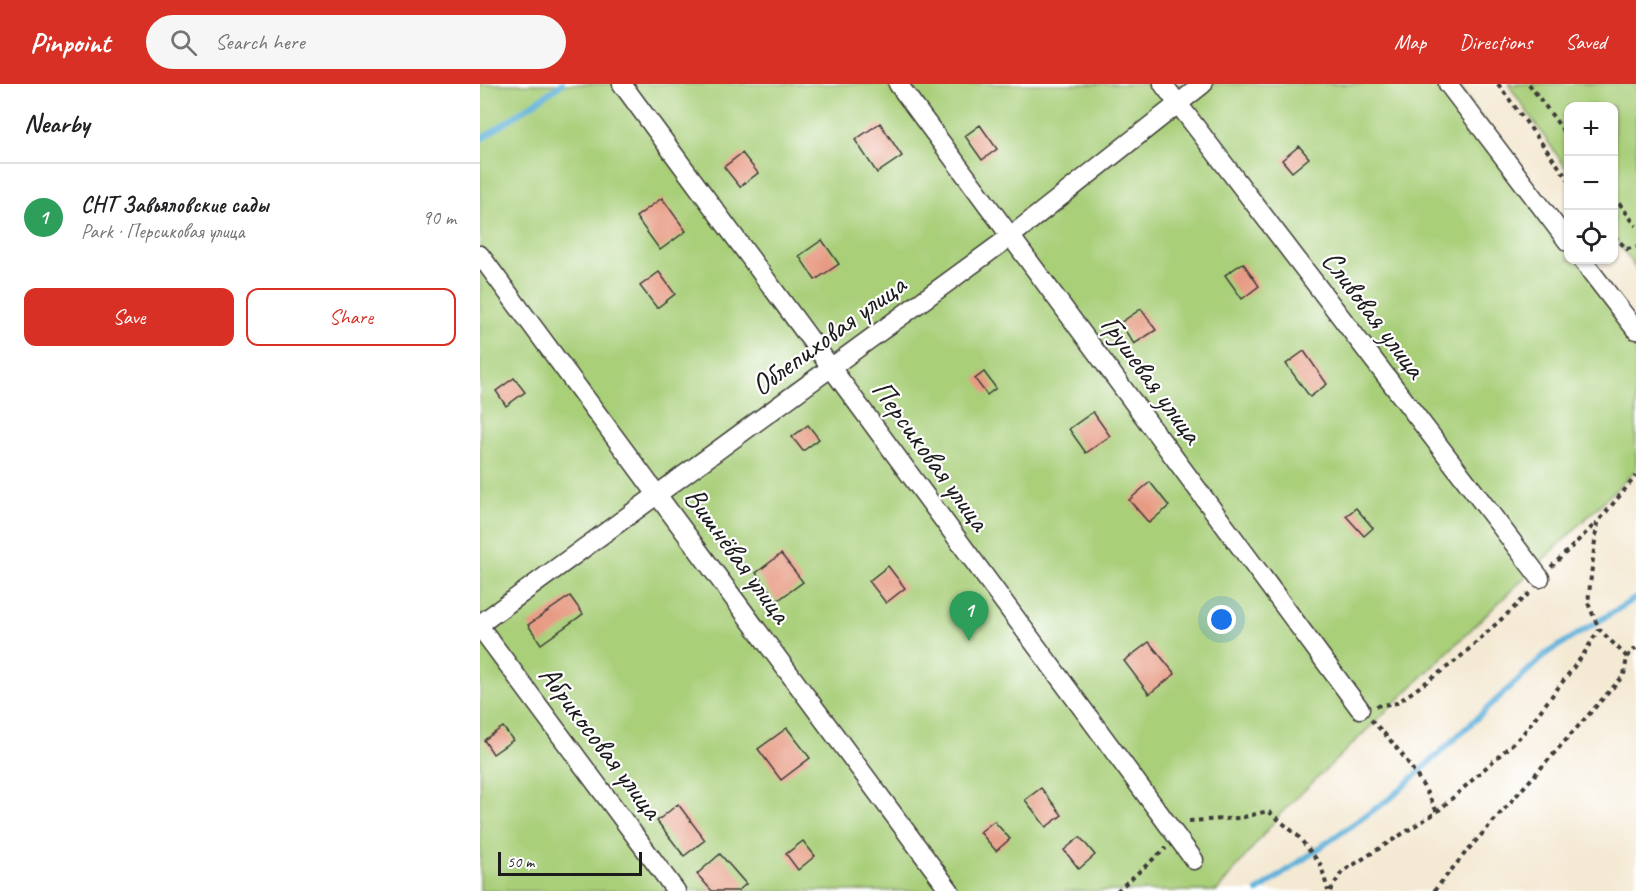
<!DOCTYPE html>
<html lang="en">
<head>
<meta charset="utf-8">
<style>
	:root { --surface:#fff; --page:#f6f6f6; --text:#202124; --muted:#757577; --line:#e0e0e0; --accent:#d93025 }
	body { margin:0; font-family:Caveat,sans-serif; background:var(--page); color:var(--text) }
	.controls { position:absolute; right:18px; top:18px; display:grid; overflow:hidden; border-radius:12px; box-shadow:0 2px 4px #0004 }
	.controls button { width:54px; height:54px; display:grid; place-items:center; padding:0; border:0; border-bottom:2px solid var(--line); background:var(--surface); color:var(--text); font:30px sans-serif }
	.scale { position:absolute; left:18px; bottom:15px; width:144px; box-sizing:border-box; padding-left:6px; border:3px solid #1c1c1c; border-top:0; font-size:16px; line-height:21px; white-space:nowrap; color:#1c1c1c; -webkit-text-stroke:4px #fff; paint-order:stroke }
	.you { position:absolute; left:742px; top:536px; width:21px; height:21px; margin:-15px; border:4px solid #fff; border-radius:50%; background:#1a73e8; box-shadow:0 0 0 9px #1a73e833 }
	.badge { display:grid; place-items:center; width:39px; height:39px; border-radius:50%; background:var(--accent); color:#fff; font-size:20px; font-weight:700 }
	.pin { position:absolute; translate:-50% -50px; filter:drop-shadow(0 2px 3px #0008) }
	.pin::after { content:''; position:absolute; top:32px; width:21px; height:18px; background:inherit; clip-path:polygon(0 0,100% 0,50% 100%) }
	.list { margin:0; padding:0; list-style:none }
	h2 { display:flex; justify-content:space-between; align-items:center; height:78px; margin:0; padding:0 24px; font-size:26px }
	h2 small { font-size:20px; font-weight:400; color:var(--muted) }
	.list li { display:grid; grid-template-columns:39px 1fr auto; gap:18px; align-items:center; box-sizing:border-box; height:108px; padding:0 24px; border-top:2px solid var(--line) }
	.list b { display:block; font-size:22px; white-space:nowrap }
	.list p { margin:0; font-size:20px; white-space:nowrap; color:var(--muted) }
	.list em { font-size:20px; font-style:normal; color:var(--muted) }
	.actions { display:flex; gap:12px; padding:18px 24px }
	.actions a { flex:1; padding:14px 0; border:2px solid var(--accent); border-radius:12px; text-align:center; font-size:21px; color:var(--accent) }
	.actions .main { background:var(--accent); color:#fff }
	.icon { flex:none; width:33px; height:33px; fill:none; stroke:currentColor; stroke-width:2; stroke-linecap:round; stroke-linejoin:round }
	.map { position:relative; flex:none; width:1156px; height:807px; overflow:hidden }
	header { display:flex; align-items:center; gap:36px; box-sizing:border-box; height:84px; padding:0 30px; background:var(--accent); color:#fff }
	header strong { font-size:28px }
	nav { display:flex; gap:33px; margin-inline-start:auto; font-size:21px }
	.search { width:420px; height:54px; background:var(--page); display:flex; align-items:center; gap:15px; box-sizing:border-box; padding:0 21px; border-radius:33px; color:var(--muted); font-size:22px }
	main { display:flex }
	aside { flex:1; background:var(--surface) }
	.map>svg:first-child { display:block }
</style>
</head>
<body>
<header>
<strong>Pinpoint</strong>
<div class="search"><svg class="icon" aria-label="search" viewBox="0 0 24 24"><circle cx="10" cy="10" r="6"/><path d="M15 15l6 6"/></svg>Search here</div>
<nav><a>Map</a><a>Directions</a><a>Saved</a></nav>
</header>
<main>
<aside>
<h2>Nearby<small></small></h2>
<ul class="list">
<li><span class="badge" style="background:#2e9e5b">1</span><div><b>СНТ Завьяловские сады</b><p>Park · Персиковая улица</p></div><em>90 m</em></li>
</ul>
<div class="actions"><a class="main">Save</a><a>Share</a></div>
</aside>
<div class="map">
<svg width="1156" height="807" viewBox="0 0 1156 807">
	<rect width="100%" height="100%" fill="#fff"/>
	<filter id="ink" filterUnits="userSpaceOnUse"><feTurbulence type="fractalNoise" baseFrequency=".0167" numOctaves="2"/><feDisplacementMap in="SourceGraphic" scale="12" xChannelSelector="R" yChannelSelector="G"/><feConvolveMatrix kernelMatrix="1 2 1 2 8 2 1 2 1" color-interpolation-filters="sRGB"/></filter>
	<filter id="wash" filterUnits="userSpaceOnUse"><feTurbulence type="fractalNoise" baseFrequency=".008" numOctaves="4" result="noise"/><feDisplacementMap in="SourceGraphic" scale="24" xChannelSelector="R" yChannelSelector="G"/><feGaussianBlur stdDeviation="1.35" result="paint"/><feColorMatrix in="noise" values="0 0 0 0 0 0 0 0 0 0 0 0 0 0 0 0 0 1.4 0 .05"/><feComposite in="paint" operator="in"/></filter>
	<g filter="url(#wash)">
		<rect width="100%" height="100%" fill="#f4e9d3"/>
		<path fill="#a9cf79" stroke="#62764a" stroke-width="1.5" d="M 0,0 L 977,0 L 1088,151 L 1088,176 L 1107,176 L 1156,243 L 1156,386 L 802,728 L 737,807 L 0,807 Z
			M 1028,0 L 1156,0 L 1156,185 L 1134,153 L 1134,22 L 1088,22 L 1088,87 Z"/>
		<g fill="none" stroke-linecap="round" stroke-linejoin="round">
			<path stroke="#5fb1da" stroke-width="6" d="M 0,56 L 82,0
				M 778,807 L 912,713 L 1067,569 L 1156,514"/>
		</g>
		<g id="blocks">
			<path fill="#e79b84" d="M 400,39 L 422,72 L 397,89 L 375,56 Z
				M 500,41 L 517,65 L 502,76 L 485,52 Z
				M 819,62 L 829,74 L 812,88 L 802,76 Z
				M 262,69 L 278,89 L 260,103 L 244,83 Z
				M 182,114 L 206,147 L 180,166 L 156,133 Z
				M 342,156 L 359,180 L 335,196 L 319,172 Z
				M 763,179 L 779,202 L 762,215 L 745,191 Z
				M 179,188 L 195,210 L 177,224 L 160,202 Z
				M 661,225 L 676,246 L 654,260 L 640,239 Z
				M 824,267 L 847,300 L 830,313 L 806,280 Z
				M 504,288 L 516,304 L 507,311 L 495,295 Z
				M 34,294 L 45,308 L 26,322 L 16,307 Z
				M 613,328 L 630,352 L 606,369 L 589,345 Z
				M 328,341 L 339,355 L 323,367 L 312,353 Z
				M 670,398 L 689,422 L 669,439 L 649,416 Z
				M 876,424 L 893,444 L 884,452 L 866,432 Z
				M 301,470 L 323,498 L 297,517 L 276,489 Z
				M 408,482 L 425,504 L 406,519 L 389,497 Z
				M 90,512 L 103,530 L 61,560 L 48,541 Z
				M 669,558 L 695,590 L 669,610 L 644,577 Z
				M 23,643 L 33,656 L 13,670 L 4,656 Z
				M 307,644 L 330,674 L 301,696 L 278,665 Z
				M 561,704 L 582,731 L 566,743 L 545,716 Z
				M 198,720 L 225,756 L 204,772 L 177,737 Z
				M 514,737 L 530,755 L 516,767 L 500,748 Z
				M 600,753 L 615,771 L 599,785 L 584,766 Z
				M 323,757 L 335,772 L 318,786 L 306,770 Z
				M 240,770 L 266,800 L 258,807 L 232,807 L 217,790 Z"/>
		</g>
	</g>
	<g filter="url(#ink)">
		<use href="#blocks" fill-opacity="0" stroke="#3c3b37" stroke-width="1.5"/>
		<g fill="none" stroke-linecap="round" stroke-linejoin="round">
			<g stroke="#3c3b37" stroke-width="21">
				<path id="street" d="M 142,0 L 714,776
					M 418,0 L 880,625
					M 683,0 L 1060,494
					M 968,0 L 1088,158
					M 0,171 L 470,807
					M 1102,176 L 1156,246
					M 0,540 L 531,152 L 723,0
					M 0,543 L 196,807"/>
			</g>
			<path stroke="#3c3b37" stroke-width="4" stroke-dasharray="4.5 4.5" stroke-linecap="butt" d="M 1018,0 L 1088,95
				M 1049,0 L 1088,53
				M 1134,112 L 1156,142
				M 1134,152 L 1147,165 L 1156,163
				M 1071,483 L 1115,440
				M 1147,573 L 1156,564
				M 896,622 L 917,619 L 977,576 L 1052,507
				M 891,636 C 919,663 940,693 957,728
				M 709,737 L 760,734 L 788,727 L 817,751 L 841,781 L 848,807
				M 637,807 L 686,764
				M 850,807 L 862,788 L 957,728 L 1042,651 L 1103,571 L 1119,545
				M 954,807 L 986,768 L 1144,591 L 1147,573 L 1119,545 L 1108,519 L 1117,439 L 1156,392"/>
			<use href="#street" stroke="#fff" stroke-width="18"/>
		</g>
	</g>
	<g text-anchor="middle" stroke-width="4.5" stroke-linejoin="round" paint-order="stroke">
		<g font-size="30" fill="#1c1c1c" stroke="#fff">
			<text transform="translate(894 230) rotate(53)" y="10">Сливовая улица</text>
			<text transform="translate(348 251) rotate(-36)" y="10">Облепиховая улица</text>
			<text transform="translate(672 295) rotate(54)" y="10">Грушевая улица</text>
			<text transform="translate(451 371) rotate(54)" y="10">Персиковая улица</text>
			<text transform="translate(258 471) rotate(54)" y="10">Вишнёвая улица</text>
			<text transform="translate(121 658) rotate(53)" y="10">Абрикосовая улица</text>
		</g>
	</g>
</svg>
<div class="controls">
<button>+</button>
<button>−</button>
<button><svg class="icon" aria-label="locate" viewBox="0 0 24 24"><circle cx="12" cy="12" r="6"/><path d="M12 2v4M12 18v4M2 12h4M18 12h4"/></svg></button>
</div>
<div class="scale">50 m</div>
<div class="you"></div>
<div class="pin badge" style="left:489px;top:557px;background:#2e9e5b">1</div>
</div>
</main>
</body>
</html>
